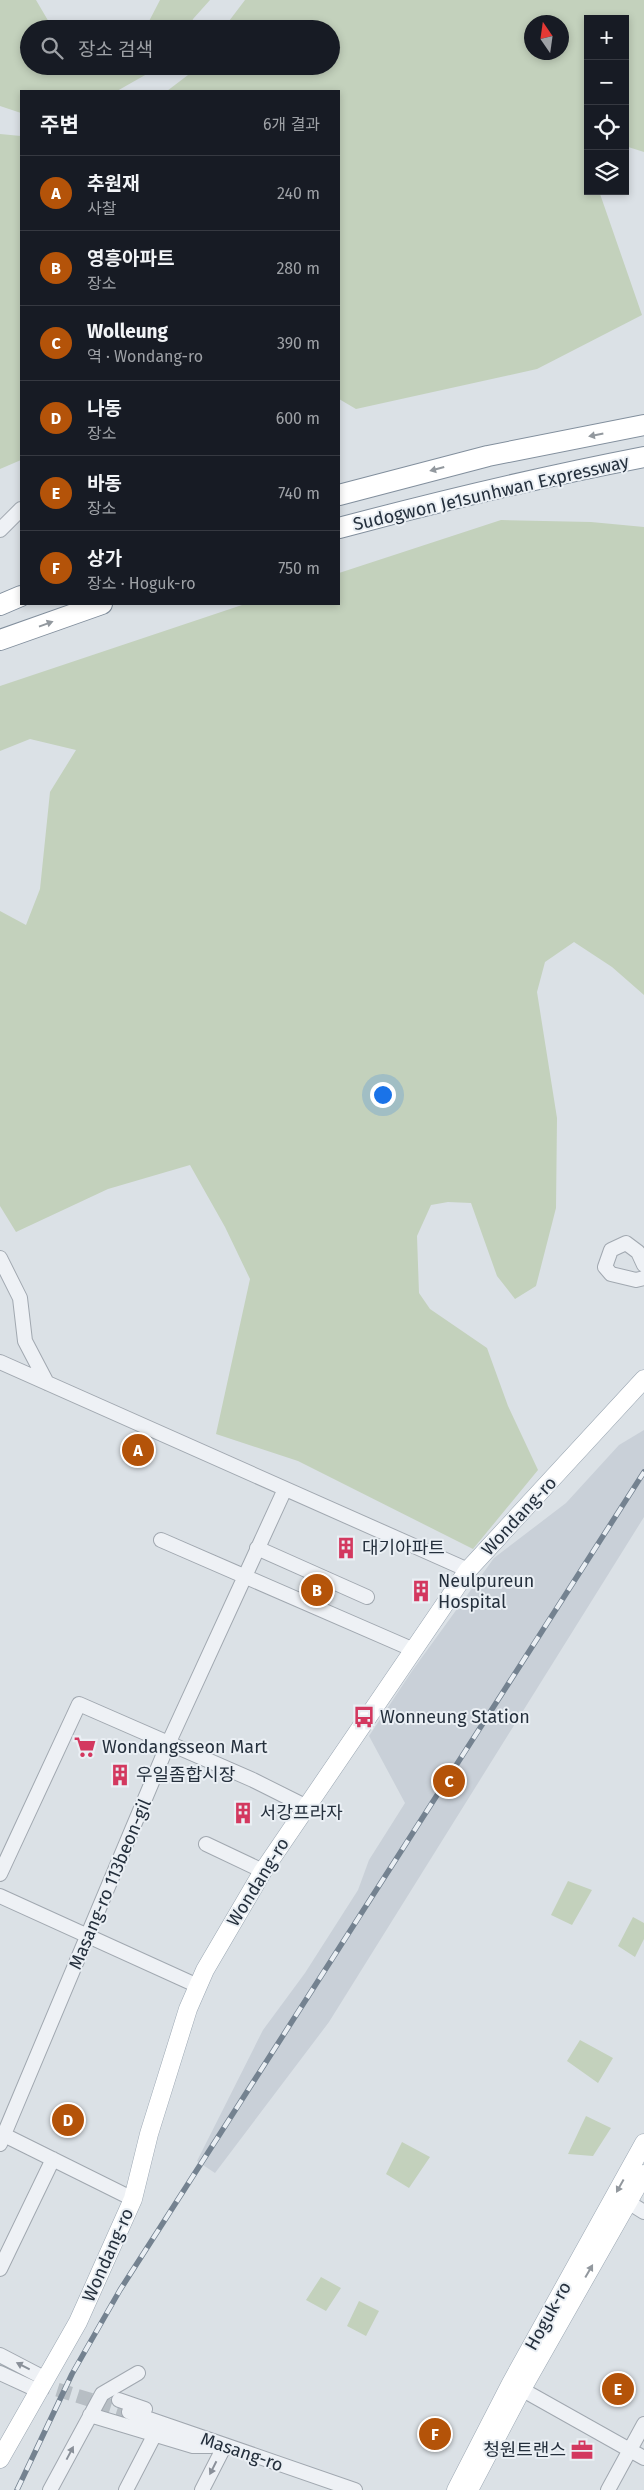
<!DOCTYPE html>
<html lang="ko">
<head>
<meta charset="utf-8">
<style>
	:root { --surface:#171b24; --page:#20242c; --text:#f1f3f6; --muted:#9ea1a6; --line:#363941; --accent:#b45309 }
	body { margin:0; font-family:"Fira Sans","Noto Sans KR",sans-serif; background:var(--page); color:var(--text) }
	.controls { position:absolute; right:15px; top:15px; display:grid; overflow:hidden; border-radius:0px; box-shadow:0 2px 8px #0003 }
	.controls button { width:45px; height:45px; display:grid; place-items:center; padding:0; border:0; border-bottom:1px solid var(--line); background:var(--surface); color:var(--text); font:25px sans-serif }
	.compass { position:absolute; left:524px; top:15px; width:45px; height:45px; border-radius:50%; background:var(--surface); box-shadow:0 2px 8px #0003; rotate:347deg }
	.you { position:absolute; left:382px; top:1094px; width:18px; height:18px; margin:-12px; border:4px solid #fff; border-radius:50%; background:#1a73e8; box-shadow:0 0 0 8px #1a73e833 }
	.badge { display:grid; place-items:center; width:32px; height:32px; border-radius:50%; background:var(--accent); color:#fff; font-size:16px; font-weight:700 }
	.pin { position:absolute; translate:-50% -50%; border:2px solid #fff; box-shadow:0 1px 5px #0006 }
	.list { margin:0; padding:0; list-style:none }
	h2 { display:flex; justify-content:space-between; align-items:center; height:65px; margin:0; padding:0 20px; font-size:21px }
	h2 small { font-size:16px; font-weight:400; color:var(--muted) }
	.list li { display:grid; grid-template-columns:32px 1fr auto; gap:15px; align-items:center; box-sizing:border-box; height:75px; padding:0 20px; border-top:1px solid var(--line) }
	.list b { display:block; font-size:19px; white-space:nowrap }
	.list p { margin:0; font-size:16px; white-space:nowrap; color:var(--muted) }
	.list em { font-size:16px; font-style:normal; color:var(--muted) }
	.icon { flex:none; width:28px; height:28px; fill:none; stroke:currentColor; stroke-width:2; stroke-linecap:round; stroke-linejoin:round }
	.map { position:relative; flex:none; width:644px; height:2490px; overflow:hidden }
	.search { position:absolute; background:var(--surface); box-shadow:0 2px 8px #0003; left:20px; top:20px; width:320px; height:55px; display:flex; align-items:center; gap:12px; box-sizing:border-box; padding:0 18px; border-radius:28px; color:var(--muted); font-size:19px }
	.panel { position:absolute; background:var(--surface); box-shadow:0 2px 8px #0003; left:20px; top:90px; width:320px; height:515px; border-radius:0px }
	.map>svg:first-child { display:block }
</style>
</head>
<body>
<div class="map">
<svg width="644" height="2490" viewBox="0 0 644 2490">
	<rect width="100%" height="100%" fill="#dbe1e6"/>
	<path fill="#c9d0d8" d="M 644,1430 L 644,1517 L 329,2022 L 215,2173 L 197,2161 L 263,2030 L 305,1973 L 358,1890 L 369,1860 L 405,1803 L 369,1736 L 412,1671 L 494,1558 L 566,1503 L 619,1445 Z"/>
	<path fill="#c3d1bc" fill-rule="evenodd" d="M 0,0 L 36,0 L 53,29 L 29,29 L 29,66 L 161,66 L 117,91 L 21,91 L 21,113 L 0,106 Z
		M 160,0 L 210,0 L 193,19 L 190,29 L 145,29 Z
		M 245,0 L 644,0 L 644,152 L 625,146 L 625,19 L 588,19 L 588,191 L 599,191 L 642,315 L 537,369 L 356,409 L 339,399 L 339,91 L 167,91 L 188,75 L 195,66 L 331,66 L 331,29 L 223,29 ZM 532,22 L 562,22 L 562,52 L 532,52 Z
		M 0,134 L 21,136 L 21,460 L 0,469 Z
		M 501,520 L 591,522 L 644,527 L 644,995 L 612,967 L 574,942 L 545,962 L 537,992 L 557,1118 L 556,1208 L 536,1286 L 515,1299 L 497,1276 L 471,1203 L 448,1202 L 431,1205 L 417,1236 L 419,1293 L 430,1309 L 487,1348 L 508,1406 L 538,1470 L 473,1549 L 298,1461 L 216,1434 L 250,1279 L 225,1227 L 190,1165 L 108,1189 L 16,1232 L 0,1206 L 0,911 L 26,925 L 40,889 L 50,792 L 76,750 L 30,739 L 0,751 L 0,686 L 245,604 L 339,604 L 339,573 Z
		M 568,1881 L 592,1890 L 572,1925 L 551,1915 Z
		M 633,1917 L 644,1923 L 644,1939 L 635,1957 L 618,1946 Z
		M 580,2040 L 613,2058 L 598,2083 L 567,2061 Z
		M 586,2116 L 611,2128 L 593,2156 L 568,2154 Z
		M 402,2142 L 430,2157 L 409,2188 L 386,2174 Z
		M 321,2277 L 341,2288 L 326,2311 L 306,2300 Z
		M 359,2301 L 379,2311 L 366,2336 L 347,2326 Z"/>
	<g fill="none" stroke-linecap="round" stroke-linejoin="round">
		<path stroke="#b7bec4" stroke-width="14" stroke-dasharray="14 7" stroke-linecap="butt" d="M 0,2364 L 46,2386 L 129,2412"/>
		<g stroke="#a1a8b0" stroke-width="16">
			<path id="minor" d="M 0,530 L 21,509
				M 0,1258 L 20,1298 L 25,1341 L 47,1383
				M 644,1265 L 638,1252 L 626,1243 L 611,1250 L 605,1267 L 611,1274 L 636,1280 L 644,1278
				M 0,1362 L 468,1570
				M 161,1540 L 414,1650
				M 257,1548 L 367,1597
				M 206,1844 L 263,1871
				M 0,1874 L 79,1704 L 253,1780 L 307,1807
				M 0,1896 L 198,1986
				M 0,2133 L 133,2199
				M 0,2144 L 168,1744 L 285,1489
				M 628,2202 L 644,2212
				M 0,2269 L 53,2159
				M 0,2355 L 46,2379
				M 0,2373 L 39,2391
				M 514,2385 L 644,2458
				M 119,2400 L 145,2409
				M 129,2412 L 355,2490
				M 90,2415 L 193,2446 L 211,2446
				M 50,2490 L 102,2394 L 138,2373
				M 126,2490 L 155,2434
				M 202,2490 L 224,2447
				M 608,2490 L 644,2424"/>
		</g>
		<g stroke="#9aa6b2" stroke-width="19">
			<path id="major" d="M 0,2459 L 78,2322 L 133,2199 L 149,2134 L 188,2009 L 205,1970 L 263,1871 L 468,1570 L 644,1379
				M 456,2490 L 511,2383 L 644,2143
				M 469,2490 L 522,2389 L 644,2174"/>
		</g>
		<g stroke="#828f9d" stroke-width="22">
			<path id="highway" d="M 339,495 L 488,456 L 644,425
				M 339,528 C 440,501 541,477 644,457
				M 0,605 L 21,596
				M 0,640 L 102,604"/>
		</g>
		<use href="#minor" stroke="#eef1f5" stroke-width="14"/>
		<use href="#major" stroke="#fff" stroke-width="18"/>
		<use href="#highway" stroke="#fff" stroke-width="20"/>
		<g stroke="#748290" stroke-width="5.5">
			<path id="rail" d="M 17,2490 L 72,2374 L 120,2290 L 644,1472"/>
		</g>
		<use href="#rail" stroke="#eaeff4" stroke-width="4" stroke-dasharray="11" stroke-linecap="butt"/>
	</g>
	<defs><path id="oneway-solid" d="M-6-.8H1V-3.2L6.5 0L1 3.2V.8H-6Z" transform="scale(1.25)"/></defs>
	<g fill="#92989e">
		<use href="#oneway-solid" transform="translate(596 435) rotate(169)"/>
		<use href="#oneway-solid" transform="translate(437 469) rotate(165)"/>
		<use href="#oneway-solid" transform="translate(46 624) rotate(-20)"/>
		<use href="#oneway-solid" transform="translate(620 2186) rotate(119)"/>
		<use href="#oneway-solid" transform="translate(589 2271) rotate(-60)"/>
	</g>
	<g fill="#8a9099">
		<use href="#oneway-solid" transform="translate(23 2366) rotate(-153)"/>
		<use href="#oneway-solid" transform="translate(70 2453) rotate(-62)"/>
		<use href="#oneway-solid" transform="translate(213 2468) rotate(117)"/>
	</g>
	<defs>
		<g id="building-bare" transform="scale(1.725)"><path d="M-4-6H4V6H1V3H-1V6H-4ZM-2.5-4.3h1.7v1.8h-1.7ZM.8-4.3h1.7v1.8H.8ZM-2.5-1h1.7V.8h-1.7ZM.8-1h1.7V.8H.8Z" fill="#d3385f" stroke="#eaeff4" stroke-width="2.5" paint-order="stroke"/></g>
		<g id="bus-bare" transform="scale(1.725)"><path d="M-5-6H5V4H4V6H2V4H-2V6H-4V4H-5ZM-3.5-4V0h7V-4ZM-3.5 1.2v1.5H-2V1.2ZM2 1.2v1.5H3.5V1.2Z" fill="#d3385f" stroke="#eaeff4" stroke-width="2.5" paint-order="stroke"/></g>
		<g id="supermarket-bare" transform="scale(1.725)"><path d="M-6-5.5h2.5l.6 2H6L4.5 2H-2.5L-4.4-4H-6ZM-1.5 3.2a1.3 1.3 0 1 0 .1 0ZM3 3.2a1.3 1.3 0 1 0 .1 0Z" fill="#d3385f" stroke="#eaeff4" stroke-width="2.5" paint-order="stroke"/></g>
		<g id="office-bare" transform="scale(1.725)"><path d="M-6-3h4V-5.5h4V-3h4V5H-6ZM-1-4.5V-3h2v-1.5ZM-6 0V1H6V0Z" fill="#d3385f" stroke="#eaeff4" stroke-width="2.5" paint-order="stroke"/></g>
	</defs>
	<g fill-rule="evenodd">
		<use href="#building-bare" x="346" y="1548"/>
		<use href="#building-bare" x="421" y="1591"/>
		<use href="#bus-bare" x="364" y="1717"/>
		<use href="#supermarket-bare" x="85" y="1747"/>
		<use href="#building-bare" x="120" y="1775"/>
		<use href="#building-bare" x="243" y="1813"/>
		<use href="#office-bare" x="582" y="2450"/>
	</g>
	<g text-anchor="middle" stroke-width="4" stroke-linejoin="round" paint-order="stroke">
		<g font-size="18" fill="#25303d" stroke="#eaeff4">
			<text transform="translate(491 493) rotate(-13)" y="6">Sudogwon Je1sunhwan Expressway</text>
			<text transform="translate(519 1516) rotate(-47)" y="6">Wondang-ro</text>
			<text transform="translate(258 1882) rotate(-58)" y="6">Wondang-ro</text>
			<text transform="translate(110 1884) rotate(-67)" y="6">Masang-ro 113beon-gil</text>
			<text transform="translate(108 2255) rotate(-66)" y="6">Wondang-ro</text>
			<text transform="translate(548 2316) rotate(-61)" y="6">Hoguk-ro</text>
			<text transform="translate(242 2452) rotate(19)" y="6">Masang-ro</text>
		</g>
		<g font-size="18" fill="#25303d" stroke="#eaeff4" text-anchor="start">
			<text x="362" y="1554">대기아파트</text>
			<text x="438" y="1587">Neulpureun<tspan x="438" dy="21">Hospital</tspan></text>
			<text x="380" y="1723">Wonneung Station</text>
			<text x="102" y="1753">Wondangsseon Mart</text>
			<text x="136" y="1781">우일좀합시장</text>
			<text x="260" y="1819">서강프라자</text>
			<text x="566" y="2456" text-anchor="end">청원트랜스</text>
		</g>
	</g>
</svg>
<div class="controls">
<button>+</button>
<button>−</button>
<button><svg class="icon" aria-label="locate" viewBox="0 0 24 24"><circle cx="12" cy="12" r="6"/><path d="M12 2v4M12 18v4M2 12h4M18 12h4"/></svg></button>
<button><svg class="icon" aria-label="layers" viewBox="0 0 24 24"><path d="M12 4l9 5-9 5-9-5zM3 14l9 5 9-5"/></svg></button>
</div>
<svg class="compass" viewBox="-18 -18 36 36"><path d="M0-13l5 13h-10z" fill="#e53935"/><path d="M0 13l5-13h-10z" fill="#9ea1a6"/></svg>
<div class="you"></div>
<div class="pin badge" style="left:138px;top:1450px">A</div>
<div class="pin badge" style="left:317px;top:1590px">B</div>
<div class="pin badge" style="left:449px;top:1781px">C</div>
<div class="pin badge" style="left:68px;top:2120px">D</div>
<div class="pin badge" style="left:618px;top:2389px">E</div>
<div class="pin badge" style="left:435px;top:2434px">F</div>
<div class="search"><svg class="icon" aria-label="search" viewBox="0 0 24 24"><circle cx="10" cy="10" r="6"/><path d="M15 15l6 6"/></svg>장소 검색</div>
<section class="panel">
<h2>주변<small>6개 결과</small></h2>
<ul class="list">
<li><span class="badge">A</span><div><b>추원재</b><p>사찰</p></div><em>240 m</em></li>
<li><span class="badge">B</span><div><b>영흥아파트</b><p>장소</p></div><em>280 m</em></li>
<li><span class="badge">C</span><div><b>Wolleung</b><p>역 · Wondang-ro</p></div><em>390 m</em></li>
<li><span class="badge">D</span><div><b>나동</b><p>장소</p></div><em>600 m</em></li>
<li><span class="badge">E</span><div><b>바동</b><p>장소</p></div><em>740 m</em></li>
<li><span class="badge">F</span><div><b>상가</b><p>장소 · Hoguk-ro</p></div><em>750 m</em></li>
</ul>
</section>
</div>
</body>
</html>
